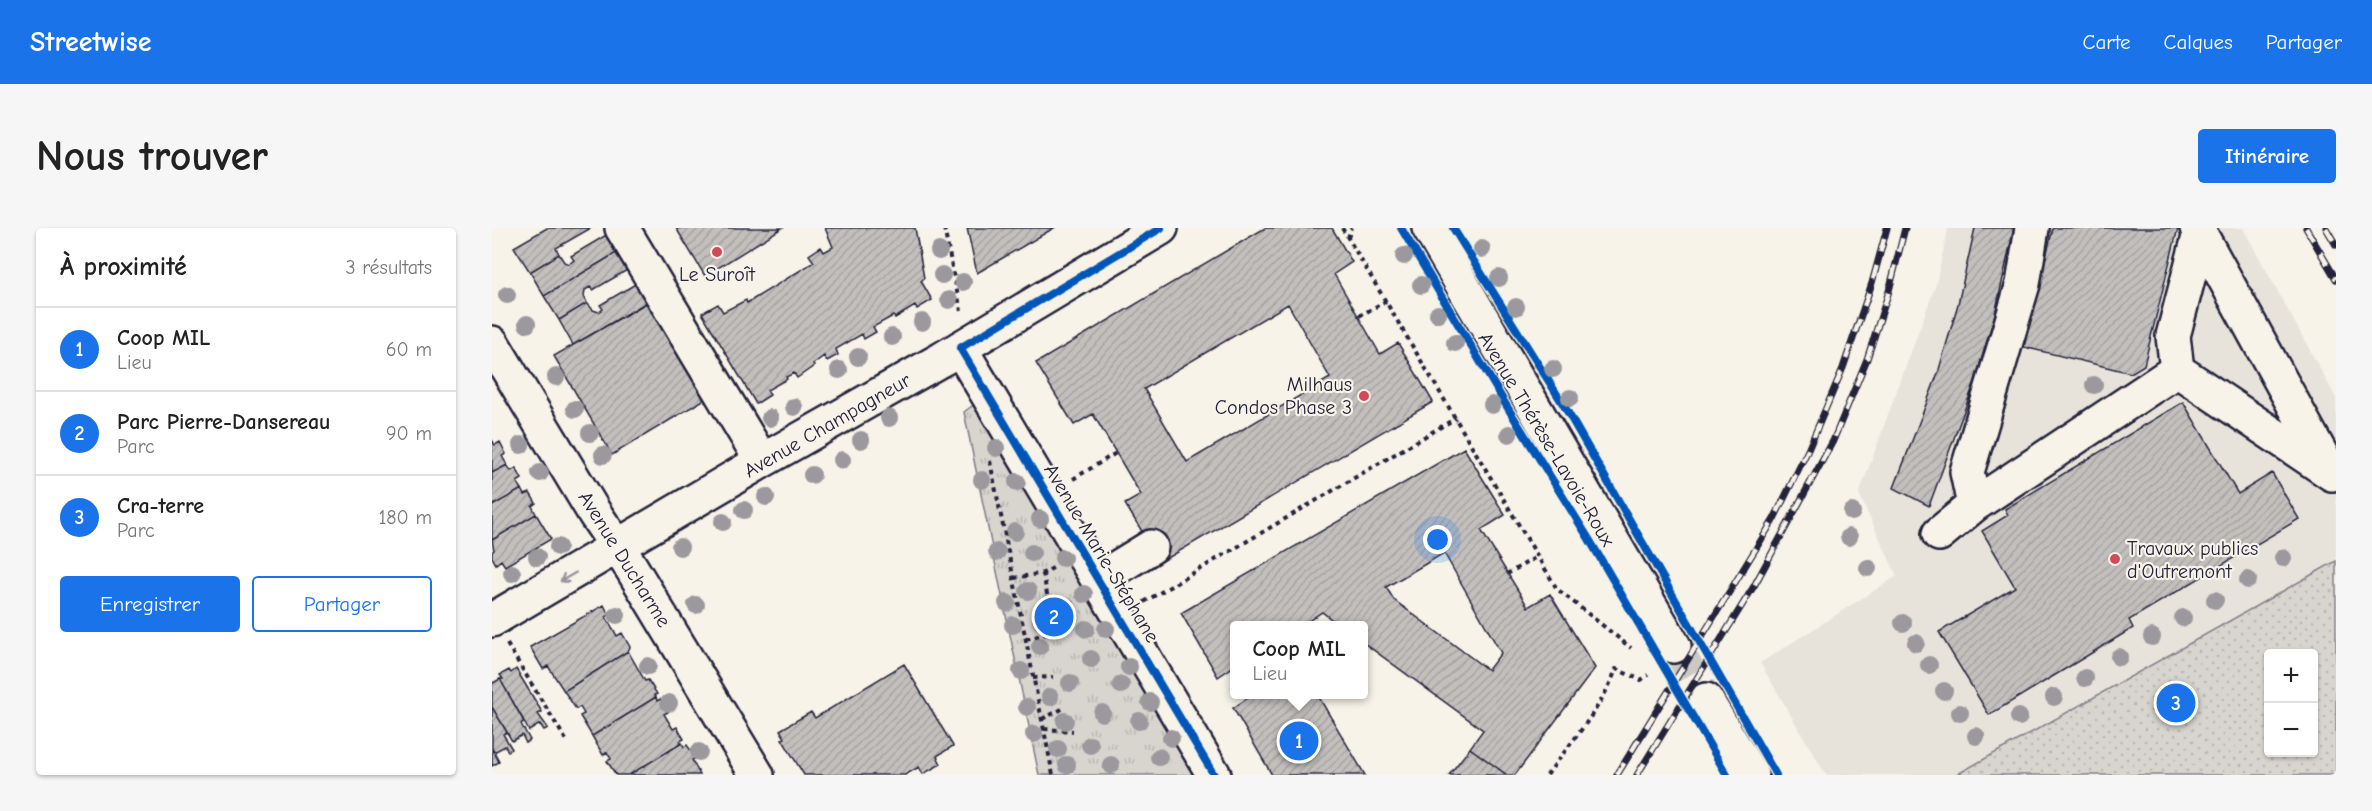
<!DOCTYPE html>
<html lang="fr">
<head>
<meta charset="utf-8">
<style>
	:root { --surface:#fff; --page:#f6f6f6; --text:#222; --muted:#767676; --line:#e0e0e0; --accent:#1a73e8 }
	body { margin:0; font-family:"Comic Neue",sans-serif; background:var(--page); color:var(--text) }
	.controls { position:absolute; right:18px; bottom:18px; display:grid; overflow:hidden; border-radius:6px; box-shadow:0 2px 4px #0004 }
	.controls button { width:54px; height:54px; display:grid; place-items:center; padding:0; border:0; border-bottom:2px solid var(--line); background:var(--surface); color:var(--text); font:30px sans-serif }
	.you { position:absolute; left:946px; top:312px; width:21px; height:21px; margin:-15px; border:4px solid #fff; border-radius:50%; background:#1a73e8; box-shadow:0 0 0 9px #1a73e833 }
	.badge { display:grid; place-items:center; width:39px; height:39px; border-radius:50%; background:var(--accent); color:#fff; font-size:20px; font-weight:700 }
	.pin { position:absolute; translate:-50% -50%; border:3px solid #fff; box-shadow:0 2px 6px #0006 }
	.popup { position:absolute; left:738px; top:393px; width:138px; height:78px; box-sizing:border-box; display:grid; place-content:center; border-radius:6px; background:var(--surface); filter:drop-shadow(0 2px 4px #0005); font-size:20px; white-space:nowrap; color:var(--muted) }
	.popup b { font-size:22px; color:var(--text) }
	.popup::after { content:''; position:absolute; left:50%; top:100%; margin-left:-12px; border:12px solid transparent; border-top-color:var(--surface) }
	.list { margin:0; padding:0; list-style:none }
	h2 { display:flex; justify-content:space-between; align-items:center; height:78px; margin:0; padding:0 24px; font-size:26px }
	h2 small { font-size:20px; font-weight:400; color:var(--muted) }
	.list li { display:grid; grid-template-columns:39px 1fr auto; gap:18px; align-items:center; box-sizing:border-box; height:84px; padding:0 24px; border-top:2px solid var(--line) }
	.list b { display:block; font-size:22px; white-space:nowrap }
	.list p { margin:0; font-size:20px; white-space:nowrap; color:var(--muted) }
	.list em { font-size:20px; font-style:normal; color:var(--muted) }
	.actions { display:flex; gap:12px; padding:18px 24px }
	.actions a { flex:1; padding:14px 0; border:2px solid var(--accent); border-radius:6px; text-align:center; font-size:21px; color:var(--accent) }
	.actions .main { background:var(--accent); color:#fff }
	.map { position:relative; flex:none; width:1844px; height:547px; overflow:hidden; border-radius:6px }
	header { display:flex; align-items:center; gap:36px; box-sizing:border-box; height:84px; padding:0 30px; background:var(--accent); color:#fff }
	header strong { font-size:28px }
	nav { display:flex; gap:33px; margin-inline-start:auto; font-size:21px }
	.intro { display:flex; align-items:center; justify-content:space-between; box-sizing:border-box; height:144px; padding:0 36px }
	h1 { margin:0; font-size:42px }
	.button { padding:15px 27px; border-radius:6px; background:var(--accent); color:#fff; font-size:21px; font-weight:700 }
	main { display:flex; gap:36px; padding:0 36px }
	aside { flex:1; background:var(--surface); border-radius:6px; box-shadow:0 2px 4px #0004 }
	.map>svg:first-child { display:block }
</style>
</head>
<body>
<header>
<strong>Streetwise</strong>
<nav><a>Carte</a><a>Calques</a><a>Partager</a></nav>
</header>
<div class="intro"><h1>Nous trouver</h1><a class="button">Itinéraire</a></div>
<main>
<aside>
<h2>À proximité<small>3 résultats</small></h2>
<ul class="list">
<li><span class="badge">1</span><div><b>Coop MIL</b><p>Lieu</p></div><em>60 m</em></li>
<li><span class="badge">2</span><div><b>Parc Pierre-Dansereau</b><p>Parc</p></div><em>90 m</em></li>
<li><span class="badge">3</span><div><b>Cra-terre</b><p>Parc</p></div><em>180 m</em></li>
</ul>
<div class="actions"><a class="main">Enregistrer</a><a>Partager</a></div>
</aside>
<div class="map">
<svg width="1844" height="547" viewBox="0 0 1844 547">
	<defs>
		<pattern id="grass-tufts" width="24" height="20" patternUnits="userSpaceOnUse" patternTransform="scale(1.5)"><rect width="24" height="20" fill="#d8d5cf"/><path d="M3 7l-1-3M5 7V3M7 7l1-3M15 17l-1-3M17 17v-4M19 17l1-3" fill="none" stroke="#b9b7b3"/></pattern>
		<pattern id="garden-dots" width="8" height="8" patternUnits="userSpaceOnUse" patternTransform="scale(1.5)"><rect width="8" height="8" fill="#d8d5cf"/><path d="M2 2h.1M6 6h.1" fill="none" stroke="#b9b7b3" stroke-width="1.8" stroke-linecap="round"/></pattern>
		<pattern id="building-hatch" width="6" height="6" patternUnits="userSpaceOnUse" patternTransform="scale(1.5)"><rect width="6" height="6" fill="#c2bfbd"/><path d="M-1 1l2-2M0 6l6-6M5 7l2-2" fill="none" stroke="#a6a4a3"/></pattern>
	</defs>
	<rect width="100%" height="100%" fill="#f7f3e8"/>
	<filter id="ink" filterUnits="userSpaceOnUse"><feTurbulence type="fractalNoise" baseFrequency=".0167" numOctaves="2"/><feDisplacementMap in="SourceGraphic" scale="12" xChannelSelector="R" yChannelSelector="G"/><feConvolveMatrix kernelMatrix="1 2 1 2 8 2 1 2 1" color-interpolation-filters="sRGB"/></filter>
	<g filter="url(#ink)">
		<path fill="#e7e3db" d="M 1456,0 L 1751,0 L 1844,170 L 1844,333 L 1464,547 L 1334,547 L 1268,435 L 1405,348 L 1367,266 L 1444,56 Z"/>
		<path fill="url(#grass-tufts)" stroke="#7d7c85" stroke-width="1.5" d="M 484,175 L 703,547 L 547,547 L 472,184 Z"/>
		<path fill="url(#garden-dots)" stroke="#7d7c85" stroke-width="1.5" fill-rule="evenodd" d="M 1844,333 L 1844,547 L 1464,547 ZM 1776,425 L 1822,425 L 1822,524 L 1776,524 Z"/>
		<path fill="url(#building-hatch)" stroke="#22223b" stroke-width="1.5" fill-rule="evenodd" d="M 55,0 L 99,0 L 64,20 L 67,26 L 38,44 L 22,19 Z
			M 184,0 L 290,0 L 213,48 Z
			M 423,0 L 432,50 L 429,53 L 440,72 L 425,81 L 423,78 L 403,90 L 401,88 L 381,99 L 384,104 L 372,111 L 370,106 L 344,121 L 346,127 L 335,133 L 332,128 L 321,136 L 322,138 L 305,150 L 302,145 L 294,149 L 295,151 L 275,162 L 278,167 L 264,176 L 210,85 L 226,76 L 231,84 L 254,72 L 255,75 L 322,34 L 317,27 L 329,19 L 332,24 L 341,19 L 333,0 Z
			M 475,0 L 562,0 L 485,45 Z
			M 773,0 L 840,0 L 860,34 L 842,46 L 888,126 L 906,115 L 941,174 L 669,334 L 633,276 L 649,267 L 601,186 L 582,197 L 544,135 ZM 796,76 L 838,150 L 695,234 L 652,161 Z
			M 1483,0 L 1522,0 L 1503,86 L 1482,156 L 1437,278 L 1402,260 L 1446,145 L 1466,76 Z
			M 1561,0 L 1686,0 L 1652,137 L 1639,145 L 1532,119 Z
			M 116,6 L 126,24 L 52,68 L 38,44 L 67,26 L 72,34 L 77,36 L 82,32 L 79,28 Z
			M 126,24 L 137,41 L 101,62 L 98,59 L 93,62 L 92,68 L 95,75 L 67,92 L 52,68 Z
			M 145,55 L 157,73 L 81,117 L 67,92 L 95,75 L 101,82 L 107,84 L 111,81 L 108,77 Z
			M 158,73 L 213,171 L 120,227 L 62,128 Z
			M 1691,174 L 1746,266 L 1780,245 L 1807,291 L 1637,392 L 1641,400 L 1497,487 L 1447,404 L 1523,359 L 1490,303 L 1516,287 L 1513,281 Z
			M 0,212 L 3,217 L 8,214 L 14,226 L 10,228 L 15,237 L 0,245 Z
			M 972,220 L 1013,287 L 989,302 L 1036,379 L 1058,366 L 1103,440 L 1023,547 L 1015,547 L 978,520 L 991,502 L 872,415 L 872,398 L 848,398 L 830,384 L 809,398 L 742,398 L 742,438 L 726,449 L 689,385 ZM 952,325 L 1009,425 L 996,442 L 902,372 L 894,359 Z
			M 15,237 L 19,243 L 24,240 L 30,251 L 25,254 L 30,261 L 0,278 L 0,245 Z
			M 30,261 L 33,267 L 38,265 L 44,275 L 40,278 L 44,286 L 0,312 L 0,278 Z
			M 44,286 L 59,311 L 13,338 L 9,332 L 4,336 L 0,329 L 0,324 L 2,322 L 0,312 Z
			M 112,377 L 117,387 L 114,389 L 125,408 L 130,405 L 138,419 L 136,423 L 72,463 L 56,438 L 51,441 L 38,419 Z
			M 136,423 L 153,453 L 156,452 L 165,466 L 162,467 L 164,469 L 100,508 L 88,488 L 92,486 L 88,479 L 84,481 L 72,463 Z
			M 412,436 L 461,518 L 445,528 L 449,536 L 431,546 L 427,539 L 413,547 L 312,547 L 290,511 L 293,510 L 288,502 L 319,484 L 323,490 Z
			M 24,441 L 50,484 L 46,486 L 56,500 L 52,502 L 48,496 L 37,503 L 8,451 L 11,451 L 8,447 L 17,442 L 19,445 Z
			M 8,451 L 32,493 L 29,496 L 38,512 L 34,515 L 30,507 L 20,513 L 0,479 L 0,454 L 1,455 Z
			M 762,466 L 825,466 L 873,547 L 780,547 L 741,480 Z
			M 164,469 L 165,473 L 168,471 L 176,484 L 172,486 L 181,501 L 185,499 L 192,511 L 188,513 L 190,515 L 137,547 L 124,547 L 115,533 L 119,531 L 115,524 L 111,527 L 100,508 Z
			M 0,479 L 15,504 L 11,506 L 20,521 L 16,523 L 13,518 L 2,524 L 0,520 Z
			M 190,515 L 192,519 L 195,517 L 204,530 L 200,532 L 208,547 L 137,547 Z
			M 0,520 L 7,534 L 0,538 Z
			M 978,520 L 1015,547 L 957,547 Z"/>
		<g fill="none" stroke-linecap="round" stroke-linejoin="round">
			<path stroke="#ccc9c5" stroke-width="33" stroke-dasharray="33 16" stroke-linecap="butt" d="M 1182,418 L 1214,472"/>
			<g stroke="#22223b" stroke-width="38">
				<path id="minor" d="M 130,0 L 270,233
					M 937,0 L 1182,418
					M 1705,0 L 1837,241
					M 0,115 L 103,286 L 139,339 L 265,547
					M 468,120 L 722,547
					M 1685,142 L 1681,108 L 1708,5
					M 1482,277 L 1475,244 L 1531,56 L 1540,0
					M 1447,306 L 1482,277 L 1685,142 L 1840,246
					M 607,351 L 659,319
					M 0,392 L 270,233 L 450,131 L 669,0
					M 1214,472 L 1259,547"/>
			</g>
			<path stroke="#22223b" stroke-width="4" stroke-dasharray="4.5 4.5" stroke-linecap="butt" d="M 452,0 L 469,83
				M 850,0 L 1065,361 L 1139,420
				M 856,10 L 859,0
				M 867,88 L 894,73
				M 498,233 L 561,547
				M 581,251 L 624,225
				M 551,345 L 562,403
				M 1015,346 L 1046,328
				M 522,350 L 551,345 L 563,339
				M 652,374 L 964,190
				M 534,411 L 562,404 L 590,384
				M 15,416 L 74,512
				M 541,450 L 561,449
				M 550,491 L 572,480
				M 552,501 L 581,503
				M 1055,547 C 1079,514 1110,480 1124,441 L 1149,452 L 1156,447"/>
			<use href="#minor" stroke="#f7f3e8" stroke-width="33"/>
			<g stroke="#22223b" stroke-width="7">
				<path id="rail" d="M 1814,0 L 1844,51
					M 1834,0 L 1844,17
					M 1125,547 L 1282,291 L 1316,222 L 1351,140 L 1380,55 L 1395,0
					M 1145,547 L 1262,358 L 1341,213 L 1375,131 L 1397,63 L 1413,0"/>
			</g>
			<use href="#rail" stroke="#f7f3e8" stroke-width="4.5" stroke-dasharray="14" stroke-linecap="butt"/>
			<g stroke="#f7f3e8" stroke-width="11">
				<path id="cycleway" d="M 669,0 L 468,120 L 722,547
					M 909,0 L 1014,177 L 1097,311 L 1235,547
					M 961,0 L 1071,176 L 1284,547"/>
			</g>
			<use href="#cycleway" stroke="#0057b8" stroke-width="8"/>
		</g>
		<g fill="#9b999d">
			<circle cx="990" cy="21" r="9"/>
			<circle cx="447" cy="23" r="9"/>
			<circle cx="912" cy="28" r="9"/>
			<circle cx="450" cy="47" r="9"/>
			<circle cx="1007" cy="50" r="9"/>
			<circle cx="471" cy="54" r="9"/>
			<circle cx="929" cy="57" r="9"/>
			<circle cx="15" cy="67" r="9"/>
			<circle cx="457" cy="72" r="9"/>
			<circle cx="1024" cy="79" r="9"/>
			<circle cx="946" cy="86" r="9"/>
			<circle cx="430" cy="94" r="9"/>
			<circle cx="35" cy="96" r="9"/>
			<circle cx="400" cy="109" r="9"/>
			<circle cx="963" cy="115" r="9"/>
			<circle cx="366" cy="129" r="9"/>
			<circle cx="1061" cy="141" r="9"/>
			<circle cx="347" cy="142" r="9"/>
			<circle cx="64" cy="149" r="9"/>
			<circle cx="1602" cy="157" r="9"/>
			<circle cx="1078" cy="170" r="9"/>
			<circle cx="1000" cy="177" r="9"/>
			<circle cx="302" cy="179" r="9"/>
			<circle cx="83" cy="181" r="9"/>
			<circle cx="278" cy="190" r="9"/>
			<circle cx="397" cy="190" r="9"/>
			<circle cx="98" cy="205" r="9"/>
			<circle cx="1017" cy="206" r="9"/>
			<circle cx="369" cy="212" r="9"/>
			<circle cx="29" cy="217" r="9"/>
			<circle cx="504" cy="220" r="9"/>
			<circle cx="111" cy="227" r="9"/>
			<circle cx="350" cy="232" r="9"/>
			<circle cx="48" cy="245" r="9"/>
			<circle cx="320" cy="247" r="9"/>
			<circle cx="490" cy="252" r="9"/>
			<circle cx="525" cy="254" r="9"/>
			<circle cx="274" cy="269" r="9"/>
			<circle cx="252" cy="282" r="9"/>
			<circle cx="1360" cy="284" r="9"/>
			<circle cx="548" cy="291" r="9"/>
			<circle cx="231" cy="294" r="9"/>
			<circle cx="523" cy="304" r="9"/>
			<circle cx="1357" cy="309" r="9"/>
			<circle cx="66" cy="319" r="9"/>
			<circle cx="188" cy="319" r="9"/>
			<circle cx="505" cy="324" r="9"/>
			<circle cx="540" cy="325" r="9"/>
			<circle cx="45" cy="329" r="9"/>
			<circle cx="571" cy="330" r="9"/>
			<circle cx="1791" cy="330" r="9"/>
			<circle cx="1376" cy="340" r="9"/>
			<circle cx="20" cy="345" r="9"/>
			<circle cx="1756" cy="352" r="9"/>
			<circle cx="536" cy="363" r="9"/>
			<circle cx="592" cy="366" r="9"/>
			<circle cx="1723" cy="372" r="9"/>
			<circle cx="515" cy="375" r="9"/>
			<circle cx="204" cy="377" r="9"/>
			<circle cx="575" cy="379" r="9"/>
			<circle cx="125" cy="387" r="9"/>
			<circle cx="1691" cy="390" r="9"/>
			<circle cx="549" cy="393" r="9"/>
			<circle cx="1411" cy="395" r="9"/>
			<circle cx="521" cy="397" r="9"/>
			<circle cx="594" cy="401" r="9"/>
			<circle cx="614" cy="401" r="9"/>
			<circle cx="1660" cy="409" r="9"/>
			<circle cx="1424" cy="415" r="9"/>
			<circle cx="548" cy="418" r="9"/>
			<circle cx="1627" cy="429" r="9"/>
			<circle cx="599" cy="431" r="9"/>
			<circle cx="1437" cy="437" r="9"/>
			<circle cx="156" cy="438" r="9"/>
			<circle cx="637" cy="439" r="9"/>
			<circle cx="529" cy="443" r="9"/>
			<circle cx="1593" cy="450" r="9"/>
			<circle cx="578" cy="455" r="9"/>
			<circle cx="629" cy="457" r="9"/>
			<circle cx="1452" cy="463" r="9"/>
			<circle cx="558" cy="469" r="9"/>
			<circle cx="1562" cy="469" r="9"/>
			<circle cx="658" cy="474" r="9"/>
			<circle cx="177" cy="475" r="9"/>
			<circle cx="535" cy="479" r="9"/>
			<circle cx="610" cy="485" r="9"/>
			<circle cx="1468" cy="485" r="9"/>
			<circle cx="1527" cy="489" r="9"/>
			<circle cx="573" cy="493" r="9"/>
			<circle cx="647" cy="493" r="9"/>
			<circle cx="542" cy="506" r="9"/>
			<circle cx="1484" cy="508" r="9"/>
			<circle cx="679" cy="510" r="9"/>
			<circle cx="598" cy="517" r="9"/>
			<circle cx="566" cy="521" r="9"/>
			<circle cx="207" cy="524" r="9"/>
			<circle cx="667" cy="529" r="9"/>
			<circle cx="575" cy="537" r="9"/>
			<circle cx="619" cy="537" r="9"/>
		</g>
		<defs><path id="oneway-shaft" d="M-6 0H5M1.5-3L5.5 0L1.5 3" fill="none" stroke-width="1.6" stroke-linecap="round" stroke-linejoin="round" transform="scale(1.5)"/></defs>
		<use stroke="#97959a" href="#oneway-shaft" transform="translate(76 349) rotate(150)"/>
	</g>
	<g fill="#d1495b" stroke="#f7f3e8" stroke-width="2">
		<circle cx="225" cy="24" r="6"/>
		<circle cx="872" cy="168" r="6"/>
		<circle cx="1623" cy="331" r="6"/>
	</g>
	<g text-anchor="middle" stroke-width="4.5" stroke-linejoin="round" paint-order="stroke">
		<g font-size="20" fill="#22223b" stroke="#f7f3e8">
			<text x="225" y="53">Le Suroît</text>
			<text x="860" y="163" text-anchor="end">Milhaus<tspan x="860" dy="23">Condos Phase 3</tspan></text>
			<text x="1635" y="327" text-anchor="start">Travaux publics<tspan x="1635" dy="23">d'Outremont</tspan></text>
		</g>
		<g font-size="20" fill="#22223b" stroke="#f7f3e8">
			<text transform="translate(335 197) rotate(-30)" y="7">Avenue Champagneur</text>
			<text transform="translate(1055 211) rotate(59)" y="7">Avenue Thérèse-Lavoie-Roux</text>
			<text transform="translate(610 325) rotate(59)" y="7">Avenue Marie-Stéphane</text>
			<text transform="translate(133 331) rotate(58)" y="7">Avenue Ducharme</text>
		</g>
	</g>
</svg>
<div class="controls">
<button>+</button>
<button>−</button>
</div>
<div class="you"></div>
<div class="pin badge" style="left:807px;top:513px">1</div>
<div class="popup"><b>Coop MIL</b>Lieu</div>
<div class="pin badge" style="left:562px;top:389px">2</div>
<div class="pin badge" style="left:1684px;top:475px">3</div>
</div>
</main>
</body>
</html>
